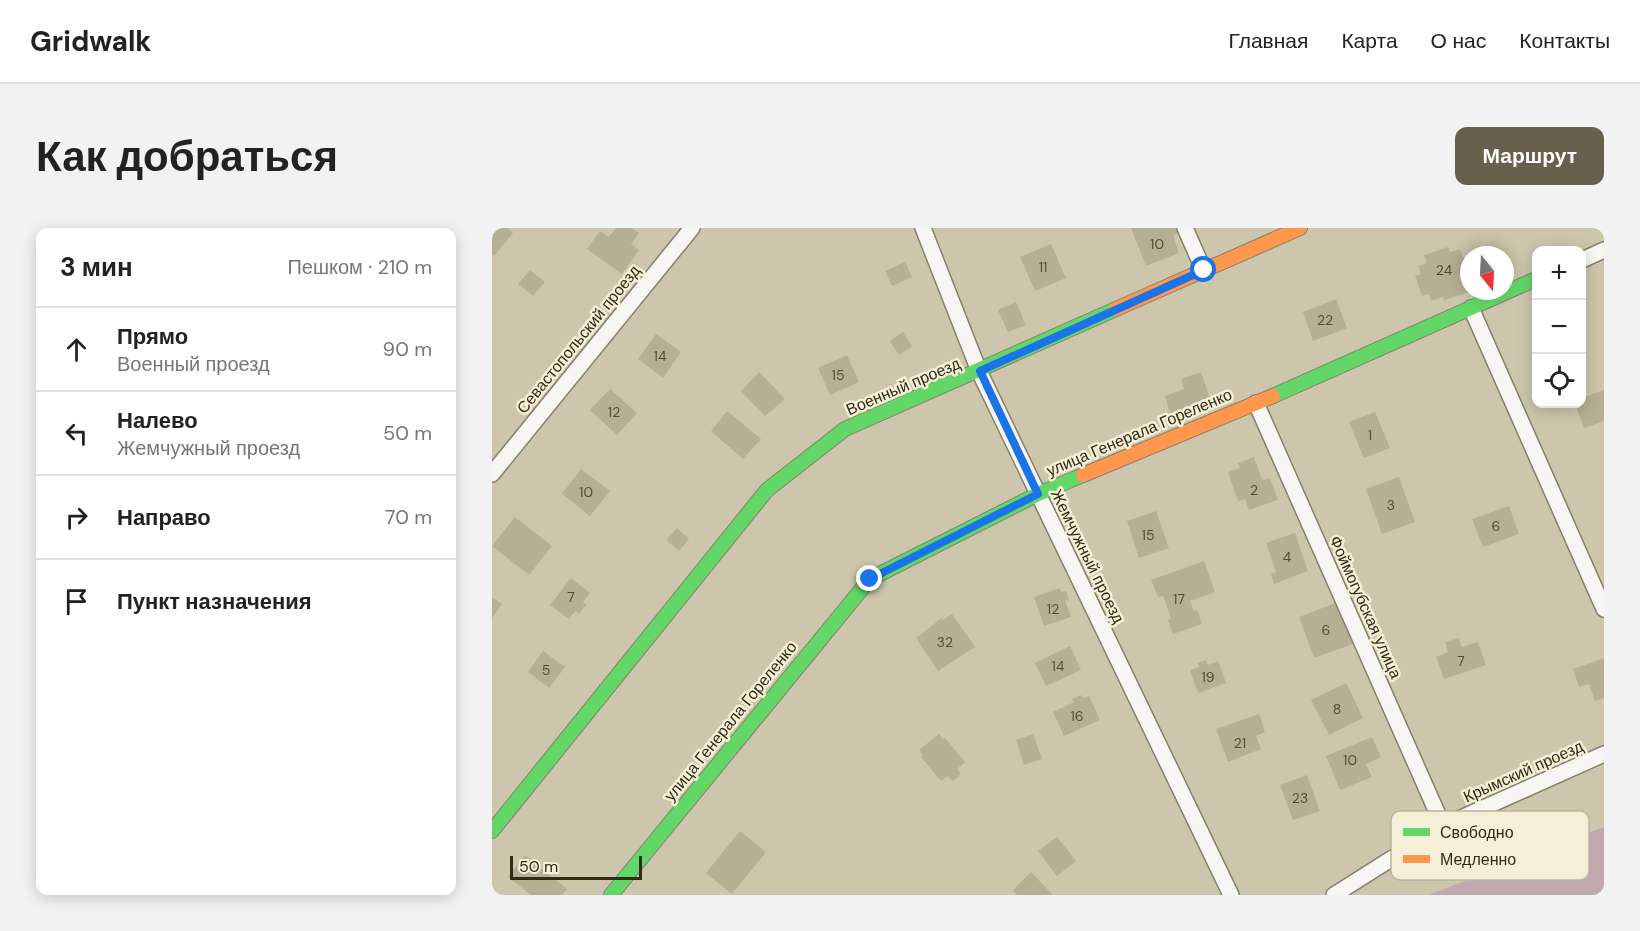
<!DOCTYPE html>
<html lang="ru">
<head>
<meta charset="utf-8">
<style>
	:root { --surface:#fff; --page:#f2f2f2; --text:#222; --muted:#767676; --line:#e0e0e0; --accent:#66614c }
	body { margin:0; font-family:"DM Sans",sans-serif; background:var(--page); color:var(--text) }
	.controls { position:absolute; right:18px; top:18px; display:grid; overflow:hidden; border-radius:12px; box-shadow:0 3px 15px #0003 }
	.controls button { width:54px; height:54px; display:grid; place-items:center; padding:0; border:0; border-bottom:2px solid var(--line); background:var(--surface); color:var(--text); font:30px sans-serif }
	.compass { position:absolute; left:968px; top:18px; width:54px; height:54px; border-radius:50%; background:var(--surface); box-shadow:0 3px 15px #0003; rotate:162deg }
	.scale { position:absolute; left:18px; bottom:15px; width:132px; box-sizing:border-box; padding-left:6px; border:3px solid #2f2b18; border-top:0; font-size:16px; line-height:21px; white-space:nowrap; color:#2f2b18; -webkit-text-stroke:4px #f5efd7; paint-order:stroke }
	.stop { position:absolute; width:18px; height:18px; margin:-14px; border:4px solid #1a73e8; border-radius:50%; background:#fff }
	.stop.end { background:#1a73e8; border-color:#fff; box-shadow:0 2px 6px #0008 }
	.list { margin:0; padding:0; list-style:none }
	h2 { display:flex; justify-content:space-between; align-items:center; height:78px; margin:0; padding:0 24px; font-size:26px }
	h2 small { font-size:20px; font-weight:400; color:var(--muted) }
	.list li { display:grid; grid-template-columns:39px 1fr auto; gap:18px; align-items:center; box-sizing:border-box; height:84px; padding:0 24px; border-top:2px solid var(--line) }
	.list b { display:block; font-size:22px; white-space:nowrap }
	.list p { margin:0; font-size:20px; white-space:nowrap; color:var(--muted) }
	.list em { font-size:20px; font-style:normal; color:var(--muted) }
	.icon { flex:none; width:33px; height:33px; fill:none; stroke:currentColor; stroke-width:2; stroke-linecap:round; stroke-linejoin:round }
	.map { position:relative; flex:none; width:1112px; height:667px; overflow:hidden; border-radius:12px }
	header { display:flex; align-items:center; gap:36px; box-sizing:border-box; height:84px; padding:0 30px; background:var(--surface); border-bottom:2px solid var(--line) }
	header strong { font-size:28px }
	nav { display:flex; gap:33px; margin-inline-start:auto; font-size:21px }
	.intro { display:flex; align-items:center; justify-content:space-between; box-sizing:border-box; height:144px; padding:0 36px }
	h1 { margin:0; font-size:42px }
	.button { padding:15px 27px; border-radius:12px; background:var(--accent); color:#fff; font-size:21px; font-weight:700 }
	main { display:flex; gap:36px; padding:0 36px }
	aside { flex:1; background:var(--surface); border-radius:12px; box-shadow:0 3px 15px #0003 }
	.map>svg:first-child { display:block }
</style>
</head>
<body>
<header>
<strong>Gridwalk</strong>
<nav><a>Главная</a><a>Карта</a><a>О нас</a><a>Контакты</a></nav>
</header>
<div class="intro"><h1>Как добраться</h1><a class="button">Маршрут</a></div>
<main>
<aside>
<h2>3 мин<small>Пешком · 210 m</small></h2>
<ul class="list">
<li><svg class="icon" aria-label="ahead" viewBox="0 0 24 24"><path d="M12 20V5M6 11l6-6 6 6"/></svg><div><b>Прямо</b><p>Военный проезд</p></div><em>90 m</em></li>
<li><svg class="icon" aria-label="left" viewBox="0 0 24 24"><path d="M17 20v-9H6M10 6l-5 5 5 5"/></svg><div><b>Налево</b><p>Жемчужный проезд</p></div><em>50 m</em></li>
<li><svg class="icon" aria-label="right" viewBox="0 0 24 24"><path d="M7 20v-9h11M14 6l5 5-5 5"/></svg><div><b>Направо</b></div><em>70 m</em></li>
<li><svg class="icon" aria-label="arrive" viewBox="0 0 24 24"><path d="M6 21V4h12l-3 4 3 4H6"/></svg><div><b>Пункт назначения</b></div></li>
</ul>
</aside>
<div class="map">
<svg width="1112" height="667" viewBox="0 0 1112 667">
	<rect width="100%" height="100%" fill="#cdc6ac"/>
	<path fill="#c0a8ac" d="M 1112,599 L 1112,667 L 937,667 Z"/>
	<path fill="#b5af95" d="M 0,0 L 16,0 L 21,5 L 2,28 L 0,26 Z
		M 124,0 L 139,0 L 147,5 L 139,16 L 147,22 L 130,46 L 95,21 L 108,3 L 117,9 Z
		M 639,0 L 684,0 L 686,5 L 681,7 L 687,25 L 654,38 Z
		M 559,16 L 574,50 L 543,63 L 528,29 Z
		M 956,19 L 958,24 L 968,21 L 971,30 L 977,28 L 977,64 L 952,72 L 951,69 L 939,73 L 937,66 L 930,68 L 923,48 L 929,46 L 926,38 L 935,35 L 932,27 Z
		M 413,34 L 420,49 L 400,58 L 393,43 Z
		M 38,42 L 53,54 L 41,68 L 26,56 Z
		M 844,71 L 855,100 L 821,113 L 811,84 Z
		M 524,74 L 534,97 L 516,104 L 506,82 Z
		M 411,104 L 420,118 L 407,127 L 398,113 Z
		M 164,106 L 189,124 L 171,150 L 146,131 Z
		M 355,127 L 367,154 L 338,167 L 326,140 Z
		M 267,144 L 293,171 L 273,188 L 249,163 Z
		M 709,144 L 718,171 L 678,185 L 673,168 L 692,161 L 689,151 Z
		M 118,161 L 145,185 L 125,207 L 98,182 Z
		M 1112,162 L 1112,193 L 1092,200 L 1083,176 L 1090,176 L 1090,170 Z
		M 235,183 L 269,211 L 251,231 L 219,203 Z
		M 883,184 L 898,220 L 872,230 L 857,194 Z
		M 762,229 L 770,252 L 778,250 L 786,272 L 757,282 L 753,271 L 746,273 L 736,244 L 748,240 L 746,235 Z
		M 89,241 L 118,263 L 98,288 L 70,266 Z
		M 907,249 L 923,294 L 890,306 L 874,261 Z
		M 1017,278 L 1027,306 L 991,319 L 980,291 Z
		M 664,283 L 677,320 L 647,330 L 635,293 Z
		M 23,289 L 60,318 L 37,347 L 0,318 Z
		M 185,300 L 197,311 L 187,323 L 174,312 Z
		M 803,305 L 816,343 L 782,356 L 779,346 L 784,344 L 774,315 Z
		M 712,333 L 723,364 L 698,373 L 702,383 L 705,382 L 710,396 L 681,406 L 676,392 L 679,390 L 671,368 L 666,369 L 659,352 Z
		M 79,350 L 98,365 L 91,374 L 94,377 L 87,386 L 83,383 L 77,391 L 58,377 Z
		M 568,360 L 569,364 L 574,363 L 577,372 L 573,373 L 579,389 L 552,398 L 542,369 Z
		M 0,369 L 10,376 L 0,390 Z
		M 846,374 L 861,416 L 822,430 L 807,389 Z
		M 460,386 L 483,419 L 446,443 L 424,410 L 450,390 L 451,392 Z
		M 967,410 L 970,419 L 986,414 L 994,437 L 952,451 L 944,429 L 956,424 L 953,414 Z
		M 578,418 L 589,442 L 554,458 L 543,435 Z
		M 51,423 L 73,439 L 57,460 L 36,444 Z
		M 1112,430 L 1112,470 L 1103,473 L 1097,456 L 1087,459 L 1081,441 Z
		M 714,432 L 716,437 L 726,433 L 734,455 L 706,465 L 698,442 L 707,439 L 706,435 Z
		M 854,455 L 871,490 L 837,507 L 819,472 Z
		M 589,467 L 591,470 L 597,468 L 608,492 L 572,508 L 561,484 L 582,474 L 580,471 Z
		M 767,486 L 773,504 L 764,508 L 769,521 L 736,534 L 724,501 Z
		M 447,506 L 451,511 L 453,510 L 473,534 L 465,541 L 469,546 L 461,553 L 456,548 L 449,553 L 429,529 L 431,527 L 427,522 Z
		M 541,506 L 550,531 L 532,537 L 524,512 Z
		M 880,509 L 889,529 L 874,536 L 880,549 L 848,562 L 834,528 Z
		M 815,547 L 828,583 L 801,592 L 788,557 Z
		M 248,603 L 274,624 L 240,666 L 214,645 Z
		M 565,609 L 584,633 L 565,648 L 546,623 Z
		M 33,627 L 75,661 L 70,667 L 39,667 L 16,649 Z
		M 539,644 L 561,667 L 525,667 L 521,662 Z"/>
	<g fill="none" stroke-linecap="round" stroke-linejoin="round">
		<g stroke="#85806c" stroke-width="18">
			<path id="street" d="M 431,0 L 487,143 L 739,667
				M 693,0 L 712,43
				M 1090,32 L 1112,22
				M 979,80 L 1112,381
				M 764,175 L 951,598
				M 0,246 L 200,0
				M 842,667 L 951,598 L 1112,526"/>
		</g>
		<g stroke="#85806c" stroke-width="16">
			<path id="fast" d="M 781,168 L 1044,51
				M 0,603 L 275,262 L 353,201 L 624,81
				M 119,667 L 378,351 L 546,266 L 591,247"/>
		</g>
		<g stroke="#85806c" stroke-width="16">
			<path id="slow" d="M 624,81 L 808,0
				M 591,247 L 781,168"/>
		</g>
		<use href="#street" stroke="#f8f6f3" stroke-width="15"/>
		<use href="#fast" stroke="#63d668" stroke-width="14"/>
		<use href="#slow" stroke="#ff974d" stroke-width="14"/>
	</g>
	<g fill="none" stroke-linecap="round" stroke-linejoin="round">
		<path stroke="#1a73e8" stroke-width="8" d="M 378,351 L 546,266 L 488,143 L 712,42"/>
	</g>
	<g text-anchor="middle" stroke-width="5" stroke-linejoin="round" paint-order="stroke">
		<g font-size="14" fill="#504c37">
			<text x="665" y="21">10</text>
			<text x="551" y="44">11</text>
			<text x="952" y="47">24</text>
			<text x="833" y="97">22</text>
			<text x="168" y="133">14</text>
			<text x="346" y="152">15</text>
			<text x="122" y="189">12</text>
			<text x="878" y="212">1</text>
			<text x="762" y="267">2</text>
			<text x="94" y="269">10</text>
			<text x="899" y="282">3</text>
			<text x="1004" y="303">6</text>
			<text x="656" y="312">15</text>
			<text x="795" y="334">4</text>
			<text x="79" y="374">7</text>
			<text x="687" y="376">17</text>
			<text x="561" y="386">12</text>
			<text x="834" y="407">6</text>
			<text x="453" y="419">32</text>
			<text x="969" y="438">7</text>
			<text x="566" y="443">14</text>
			<text x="54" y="447">5</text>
			<text x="716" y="454">19</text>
			<text x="845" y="486">8</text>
			<text x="585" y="493">16</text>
			<text x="748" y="520">21</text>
			<text x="858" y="537">10</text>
			<text x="808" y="575">23</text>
		</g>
		<g font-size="16" fill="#2f2b18" stroke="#f5efd7">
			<text transform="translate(86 111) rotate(-51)" y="6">Севастопольский проезд</text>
			<text transform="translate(411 158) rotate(-23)" y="6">Военный проезд</text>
			<text transform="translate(647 204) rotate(-23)" y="6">улица Генерала Гореленко</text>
			<text transform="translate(596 328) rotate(64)" y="6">Жемчужный проезд</text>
			<text transform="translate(874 379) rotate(66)" y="6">Фоймогубская улица</text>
			<text transform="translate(238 493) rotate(-51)" y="6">улица Генерала Гореленко</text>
			<text transform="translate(1031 543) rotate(-24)" y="6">Крымский проезд</text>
		</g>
	</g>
	<rect x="899" y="583" width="198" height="69" rx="9" fill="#f5efd7" stroke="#bab49e" stroke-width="1.5"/>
	<rect x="911" y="600" width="27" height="8" fill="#63d668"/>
	<rect x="911" y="627" width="27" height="8" fill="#ff974d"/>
	<g font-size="16" fill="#2f2b18">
		<text x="948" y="610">Свободно</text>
		<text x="948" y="637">Медленно</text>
	</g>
</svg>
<div class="controls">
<button>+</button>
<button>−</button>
<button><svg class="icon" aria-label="locate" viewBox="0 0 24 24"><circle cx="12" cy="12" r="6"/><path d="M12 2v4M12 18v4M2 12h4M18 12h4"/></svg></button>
</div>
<svg class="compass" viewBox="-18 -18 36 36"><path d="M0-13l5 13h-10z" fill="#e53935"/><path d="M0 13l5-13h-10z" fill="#767676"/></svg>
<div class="scale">50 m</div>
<div class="stop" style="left:712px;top:42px"></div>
<div class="stop end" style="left:378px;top:351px"></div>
</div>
</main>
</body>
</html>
